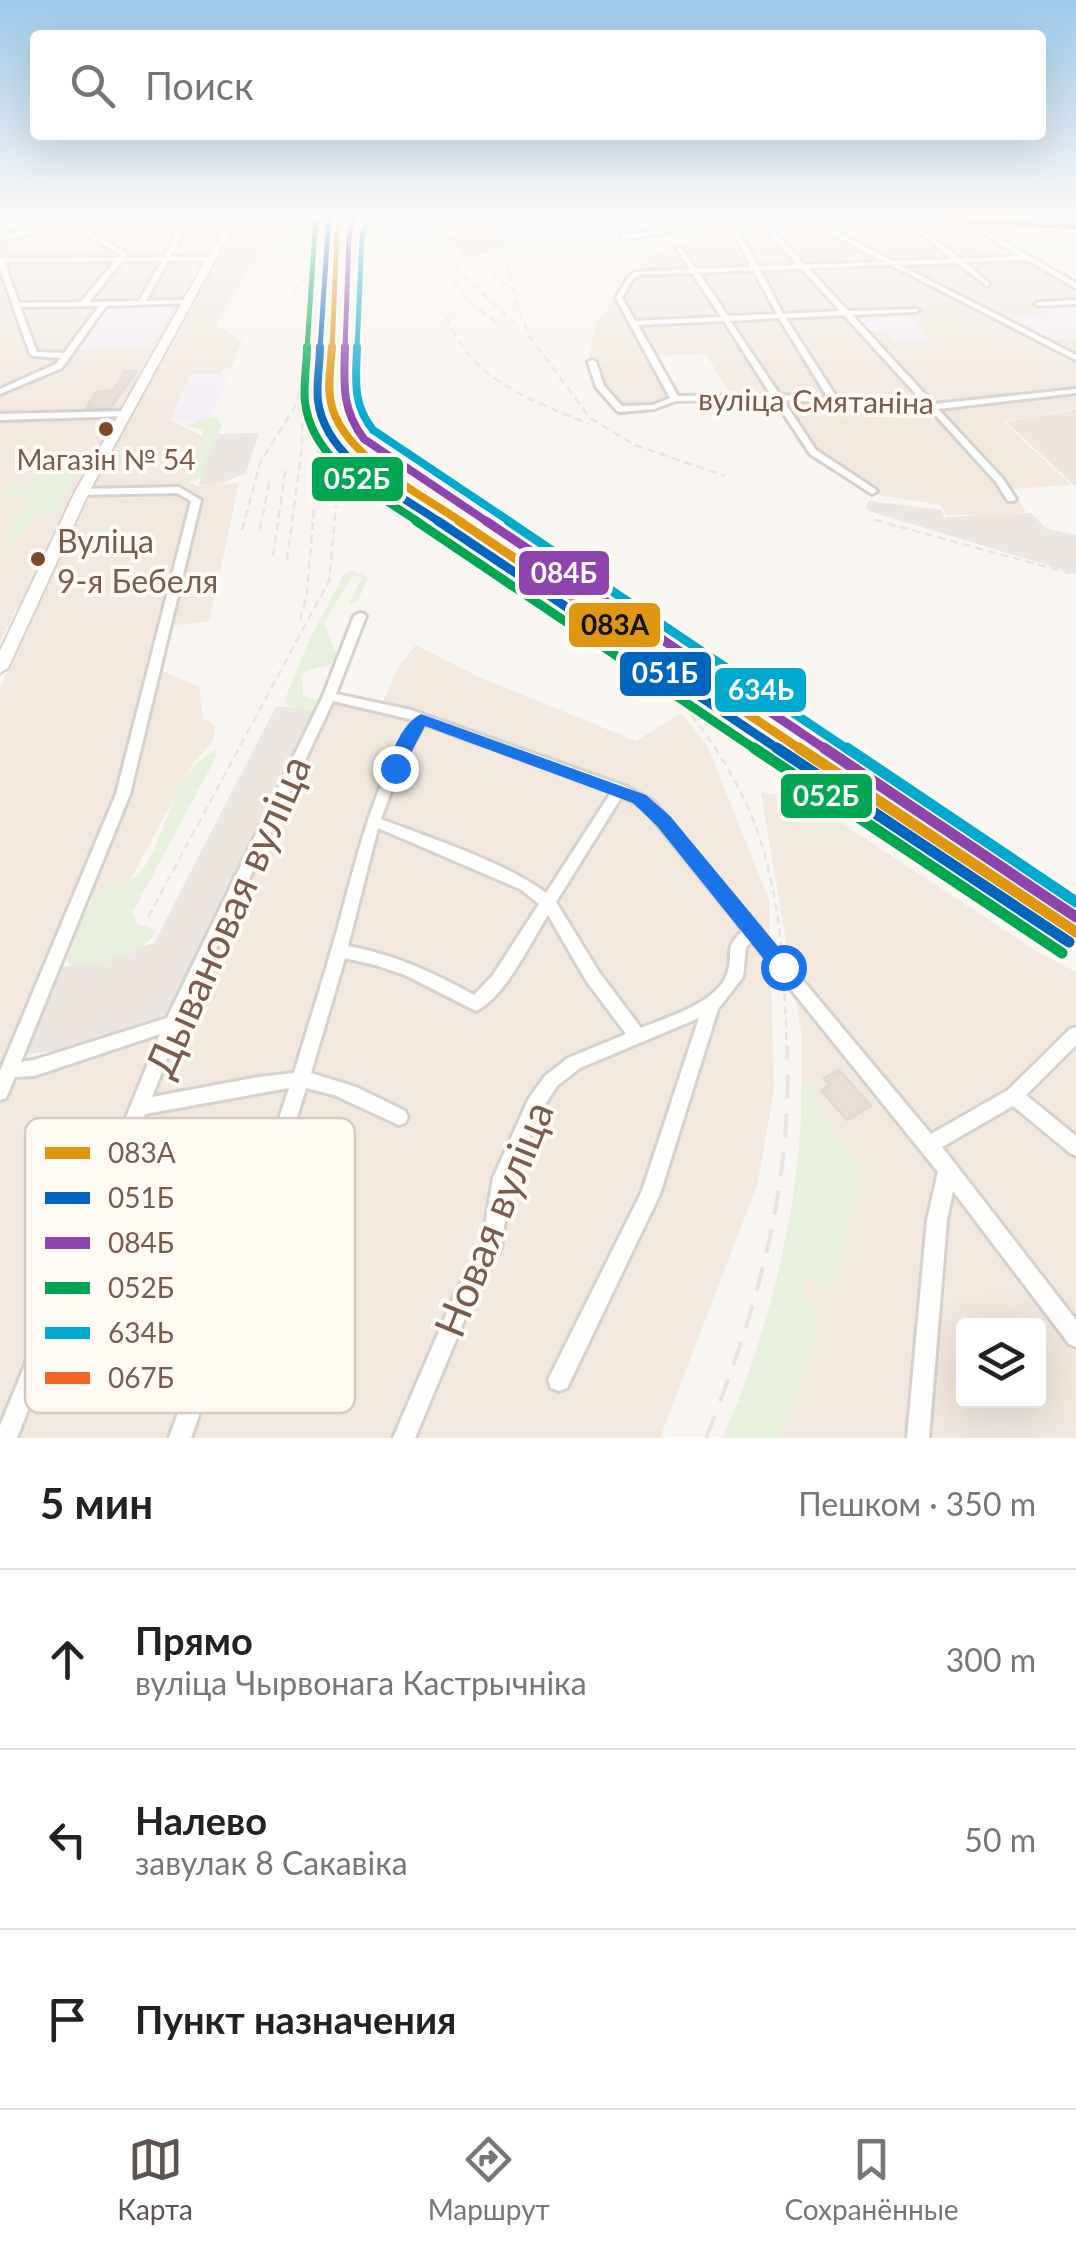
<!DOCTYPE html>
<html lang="ru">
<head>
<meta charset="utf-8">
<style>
	:root { --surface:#fff; --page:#f2f2f2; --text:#222; --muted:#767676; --line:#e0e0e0; --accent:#5d544f }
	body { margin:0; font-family:Lato,sans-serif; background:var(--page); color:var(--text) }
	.controls { position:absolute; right:30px; bottom:30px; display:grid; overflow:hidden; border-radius:10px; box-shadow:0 10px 40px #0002 }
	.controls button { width:90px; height:90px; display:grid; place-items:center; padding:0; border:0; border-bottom:2px solid var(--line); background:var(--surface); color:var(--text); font:50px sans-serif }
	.stop { position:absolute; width:30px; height:30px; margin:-22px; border:8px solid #1a73e8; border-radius:50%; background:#fff }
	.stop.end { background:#1a73e8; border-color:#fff; box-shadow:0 2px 10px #0008 }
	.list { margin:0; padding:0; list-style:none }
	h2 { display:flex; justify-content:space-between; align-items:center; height:130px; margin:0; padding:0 40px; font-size:42px }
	h2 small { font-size:32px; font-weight:400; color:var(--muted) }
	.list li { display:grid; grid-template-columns:65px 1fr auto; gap:30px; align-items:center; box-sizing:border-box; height:180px; padding:0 40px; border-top:2px solid var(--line) }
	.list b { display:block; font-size:38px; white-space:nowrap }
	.list p { margin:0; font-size:32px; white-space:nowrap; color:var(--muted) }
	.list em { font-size:32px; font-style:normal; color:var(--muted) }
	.icon { flex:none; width:55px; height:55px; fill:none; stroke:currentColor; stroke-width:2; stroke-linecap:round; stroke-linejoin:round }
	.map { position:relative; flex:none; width:1076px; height:1438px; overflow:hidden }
	.search { position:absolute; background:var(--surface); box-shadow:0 10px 40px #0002; left:30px; right:30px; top:30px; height:110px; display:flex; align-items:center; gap:25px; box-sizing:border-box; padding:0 35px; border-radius:10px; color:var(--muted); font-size:38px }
	.sheet { height:670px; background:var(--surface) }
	nav { display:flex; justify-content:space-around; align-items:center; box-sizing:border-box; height:140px; border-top:2px solid var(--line); background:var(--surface); font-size:28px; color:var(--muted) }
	nav a { display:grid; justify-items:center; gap:5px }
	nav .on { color:var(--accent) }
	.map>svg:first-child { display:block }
</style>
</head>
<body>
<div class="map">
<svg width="1076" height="1438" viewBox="0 0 1076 1438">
	<rect width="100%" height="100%" fill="#f9f5f0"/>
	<path fill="#f2e8de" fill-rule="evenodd" d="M 0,216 L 19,216 L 36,223 L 65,216 L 230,216 L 145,363 L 0,641 Z
		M 238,216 L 334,216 L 331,224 L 265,242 L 216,325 L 242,340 L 231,368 L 222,369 L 222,374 L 191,375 L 170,420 L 202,436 L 189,482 L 197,486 L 239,483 L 209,622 L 174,625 L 161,670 L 199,687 L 203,719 L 215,725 L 213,741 L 192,765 L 130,880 L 87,902 L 19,1059 L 65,1051 L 172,1021 L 327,691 L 383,701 L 399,666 L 416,645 L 481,678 L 636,741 L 681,713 L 708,747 L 769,900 L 774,1091 L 757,1185 L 660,1438 L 0,1438 L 0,687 L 118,437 Z
		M 808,219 L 819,225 L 879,228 L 879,222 L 973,229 L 1076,288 L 1076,408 L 1004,422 L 1071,485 L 1012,489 L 1026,512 L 993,515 L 946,515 L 941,505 L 872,494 L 808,454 L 770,395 L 731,396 L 706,354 L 652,356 L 675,398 L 674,404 L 617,411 L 613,408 L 594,385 L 589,354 L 597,323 L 632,274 L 652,256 L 725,227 Z
		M 761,792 L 785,796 L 837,820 L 1036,951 L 1076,972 L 1076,1438 L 744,1438 L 789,1281 L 802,1125 L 802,1037 ZM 964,1326 L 1038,1326 L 1038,1400 L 964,1400 Z"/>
	<path fill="#ede5e0" d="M 1076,409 L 1076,487 L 1006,422 Z
		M 259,433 L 246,473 L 220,484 L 199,485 L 213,434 Z
		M 869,501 L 942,510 L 944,517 L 1031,513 L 1045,528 L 1076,535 L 1076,574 L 869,511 L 865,508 Z
		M 276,706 L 314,710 L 168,1020 L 54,1051 L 22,1055 L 58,969 L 154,943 Z"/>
	<path fill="#f6eef6" d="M 174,305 L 151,347 L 77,349 L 104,306 Z
		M 1061,305 L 1076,309 L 1076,338 L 1046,340 L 1003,319 L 1048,313 L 1052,310 L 1040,307 Z
		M 898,313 L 911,318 L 928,340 L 896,341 L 886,331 L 865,331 L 855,319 L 868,319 L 866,314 Z
		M 227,374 L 227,381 L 208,423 L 170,420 L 192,375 Z"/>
	<path fill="#e7f0db" d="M 216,416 L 222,425 L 206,461 L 204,475 L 196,481 L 178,485 L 187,478 L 202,436 L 202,430 L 184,426 Z
		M 66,452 L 88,453 L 57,512 L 34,516 L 17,539 L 5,540 L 13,518 L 28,509 L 29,498 L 5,497 L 4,492 L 31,480 Z
		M 352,571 L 368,577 L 358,601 L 349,604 L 362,578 L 353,575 L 324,623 L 338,658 C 329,670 313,665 302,675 L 303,695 L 318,701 L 315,707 L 306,710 L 287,706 L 285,699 L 309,641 L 344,574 Z
		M 215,750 L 217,755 L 133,912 L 137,924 L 157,930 C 144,956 99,964 72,966 L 67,960 C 75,940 83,902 103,891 C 118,881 131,886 143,869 C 171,829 168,776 215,750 Z
		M 808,1082 L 816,1091 L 822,1116 L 856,1161 L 861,1184 L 847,1223 L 844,1253 L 829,1290 L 808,1277 L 802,1282 C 803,1297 814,1305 816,1318 C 819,1345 792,1414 778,1438 L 722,1438 C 767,1343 804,1192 801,1087 Z"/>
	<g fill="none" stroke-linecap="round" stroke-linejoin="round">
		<path stroke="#d0e8ea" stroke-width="2.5" d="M 0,249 L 27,258"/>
	</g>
	<path fill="#e6ded7" stroke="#e2d8d2" stroke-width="2.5" d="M 457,216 L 471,216 L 506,244 L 478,246 L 486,252 L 468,255 L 448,238 L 464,236 L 447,222 L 462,220 Z
		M 125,371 L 137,371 L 110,408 L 86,408 L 96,392 L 114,390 Z
		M 839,1070 L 871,1106 L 847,1120 L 821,1090 L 830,1085 L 824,1078 Z"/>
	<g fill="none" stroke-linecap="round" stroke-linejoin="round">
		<g stroke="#d7d1cb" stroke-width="6">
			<path id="street" d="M 94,216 L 103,216 L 73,224 L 127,253 L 125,258 L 164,257 L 171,245 L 181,216 L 187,216 L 177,245 L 170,257 L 210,257 L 213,259 L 210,261 L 168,261 L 146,301 L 186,300 L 189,302 L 188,303 L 106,306 L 62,368 L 0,394 L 0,389 L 56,364 L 61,358 L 34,356 L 30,354 L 0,269 L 0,258 L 119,258 L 121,254 L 67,225 L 0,240 L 0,236 L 23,231 L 0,223 L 0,219 L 29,230 ZM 115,261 L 81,302 L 19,303 L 4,262 ZM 122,261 L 162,261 L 139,301 L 89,302 ZM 99,306 L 64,353 L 37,352 L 20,307 Z
				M 914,223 L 960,259 L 1020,256 L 978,231 L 983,230 L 1076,283 L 1076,288 L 1074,287 L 1027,260 L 964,262 L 989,283 L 989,285 L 987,286 L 957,263 L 900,265 L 1076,355 L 1076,360 L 891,265 L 808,268 L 848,311 L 917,309 L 919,310 L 915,312 L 852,315 L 934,404 L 1076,389 L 1076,393 L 938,409 L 1003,479 L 1016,499 L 1014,501 L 1008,501 L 996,482 L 930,409 L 783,400 L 816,450 L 875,489 L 877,491 L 872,494 L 810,454 L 774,399 L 676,401 L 654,409 L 620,412 L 617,411 L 596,387 L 588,362 L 592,360 L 596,362 L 604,386 L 622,406 L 653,405 L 670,398 L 616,298 L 628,277 L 635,272 L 690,269 L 677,249 L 680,247 L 696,269 L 751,267 L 732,229 L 692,229 L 622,239 L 620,236 L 692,225 L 822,225 L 893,261 L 952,259 L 912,226 ZM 737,229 L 765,229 L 798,265 L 758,266 ZM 772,229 L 821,229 L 884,262 L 805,265 ZM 802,269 L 840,311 L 783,314 L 760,270 ZM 753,270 L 777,314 L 728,316 L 699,273 ZM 692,273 L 721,317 L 635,321 L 622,298 L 633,279 L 639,275 ZM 844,315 L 925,404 L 837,398 L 786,318 ZM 779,318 L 828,398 L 780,395 L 730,321 ZM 724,321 L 771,395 L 678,396 L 638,325 Z
				M 1076,300 L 1076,304 L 1038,306 L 1035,304 L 1038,302 Z
				M 125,411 L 128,412 L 128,416 L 0,420 L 0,414 Z
				M 179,487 L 201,500 L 130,794 L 21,1062 L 34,1060 L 167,1018 L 323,696 L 354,616 L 360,613 L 364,614 L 366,616 L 336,694 L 411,710 L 625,786 L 654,802 L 931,1134 L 1008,1090 L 1070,1029 L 1076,1027 L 1076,1045 L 1026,1095 L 1076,1136 L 1076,1156 L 1070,1153 L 1013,1106 L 942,1147 L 1076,1320 L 1076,1347 L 1069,1344 L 953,1191 L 947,1220 L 929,1438 L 907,1438 L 927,1220 L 938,1172 L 752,941 L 746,947 L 743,977 L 718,1009 L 660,1194 L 567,1388 L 559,1391 L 551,1388 L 548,1380 L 642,1191 L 699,1018 L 580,1068 L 557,1086 L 542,1109 L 511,1178 L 501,1248 L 470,1306 L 415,1438 L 393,1438 L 456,1292 L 482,1245 L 493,1178 L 529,1098 L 545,1076 L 568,1058 L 626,1034 L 587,982 L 548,915 C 530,943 506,996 476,1011 L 405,975 L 375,965 L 345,958 L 311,1073 L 356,1087 L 405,1111 L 408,1117 L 405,1123 L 399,1125 L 334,1095 L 306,1088 L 254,1258 L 191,1438 L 169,1438 L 234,1258 L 289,1088 L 145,1114 L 17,1438 L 0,1438 L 0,1426 L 160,1034 L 34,1076 L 15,1077 L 6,1098 L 0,1100 L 0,1071 L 116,794 L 191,501 L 177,493 L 82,495 L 77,492 L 82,489 ZM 333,701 L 414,720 C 374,783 358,852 339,923 C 325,974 309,1023 294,1073 L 259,1077 L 152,1097 L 181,1023 ZM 424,724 L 612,791 L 546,893 C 503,861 432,839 381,819 L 398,773 ZM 622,796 L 644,808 L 743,930 C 722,951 735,952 727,974 C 717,1003 668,1017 641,1028 L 599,972 L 556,902 ZM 378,828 L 520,889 L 539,904 L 493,975 L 474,995 C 435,973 393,954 348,946 Z"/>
		</g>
		<g stroke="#d9d2cb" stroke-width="4">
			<path id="secondary" d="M 231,216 L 239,216 L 89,492 L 8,668 L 0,673 L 0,651 L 75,492 Z"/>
		</g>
		<use href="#street" fill="#fefefd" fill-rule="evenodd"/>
		<use href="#secondary" fill="#fefefd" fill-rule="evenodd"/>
		<path stroke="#e6e3e7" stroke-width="2.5" stroke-dasharray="8 5" stroke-linecap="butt" d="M 436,216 L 458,236
			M 481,216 L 493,228 L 506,256 L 516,301 L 530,337 L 590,418 L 635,445 L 725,476
			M 817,218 L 1076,233
			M 475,237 L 503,265
			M 435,248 L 514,323
			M 472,254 L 513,290
			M 326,279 L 339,216
			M 453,281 L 471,303 L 497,323
			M 293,293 L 321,260
			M 447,317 C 469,380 532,400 589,424
			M 319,333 L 323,402
			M 328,349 L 332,264
			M 875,520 L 1076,575
			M 260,529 L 270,478
			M 242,530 L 260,463 L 297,403 L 303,375
			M 499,542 L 570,594
			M 273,556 L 286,467
			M 287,560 L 302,448 L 303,393
			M 605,618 C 667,681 730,751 759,836 C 782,904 784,978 787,1049
			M 300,620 L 307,594 L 321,422
			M 148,917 L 329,581 L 338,485 L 336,452 L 303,370 L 306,322 L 327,267"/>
		<path stroke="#e6e3e7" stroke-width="4" stroke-dasharray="24 15" stroke-linecap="butt" d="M 706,1438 C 757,1310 793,1185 787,1046"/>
		<g stroke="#fffaf3" stroke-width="9">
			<path id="rail-1-far3" d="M 332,349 L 337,233 L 342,216"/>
		</g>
		<g stroke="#fffaf3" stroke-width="12">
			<path id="rail-1-far2" d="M 332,347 C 331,364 327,386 331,403 C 342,456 421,494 463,523"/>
		</g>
		<g stroke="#fffaf3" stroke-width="15">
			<path id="rail-1-far1" d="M 459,521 L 803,751"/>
		</g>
		<g stroke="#fffaf3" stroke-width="19">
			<path id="rail-1" d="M 799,748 L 1076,932"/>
		</g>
		<g stroke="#fffaf3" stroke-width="9">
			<path id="rail-2-far3" d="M 320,349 L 329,216"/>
		</g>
		<g stroke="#fffaf3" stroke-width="12">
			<path id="rail-2-far2" d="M 320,347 C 320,364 316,384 318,401 C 326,461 397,492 441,523"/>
		</g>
		<g stroke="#fffaf3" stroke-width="15">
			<path id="rail-2-far1" d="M 438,521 L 781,751"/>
		</g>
		<g stroke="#fffaf3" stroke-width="19">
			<path id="rail-2" d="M 777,748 L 1069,942"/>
		</g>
		<g stroke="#fffaf3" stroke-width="9">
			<path id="rail-3-far3" d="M 345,349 L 349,235 L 354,220"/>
		</g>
		<g stroke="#fffaf3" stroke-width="12">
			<path id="rail-3-far2" d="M 345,347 C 344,383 341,409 364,439 L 489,523"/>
		</g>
		<g stroke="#fffaf3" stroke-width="15">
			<path id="rail-3-far1" d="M 486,521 L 828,751"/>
		</g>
		<g stroke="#fffaf3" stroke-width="19">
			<path id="rail-3" d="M 824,748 L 1076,917"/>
		</g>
		<g stroke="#fffaf3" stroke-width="9">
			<path id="rail-4-far3" d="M 307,349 L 316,216"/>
		</g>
		<g stroke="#fffaf3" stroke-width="12">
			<path id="rail-4-far2" d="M 307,347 C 307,365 303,384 305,402 C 312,462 375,492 420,523"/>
		</g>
		<g stroke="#fffaf3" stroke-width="15">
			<path id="rail-4-far1" d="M 416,521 L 758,751"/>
		</g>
		<g stroke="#fffaf3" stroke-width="19">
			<path id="rail-4" d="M 754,748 L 1062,953"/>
		</g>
		<g stroke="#fffaf3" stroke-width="9">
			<path id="rail-5-far3" d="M 357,349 L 362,237 L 366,223"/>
		</g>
		<g stroke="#fffaf3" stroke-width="12">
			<path id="rail-5-far2" d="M 357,347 C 356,379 352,404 373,430 L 512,523"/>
		</g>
		<g stroke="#fffaf3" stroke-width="15">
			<path id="rail-5-far1" d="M 508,521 L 850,751"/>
		</g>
		<g stroke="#fffaf3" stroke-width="19">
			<path id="rail-5" d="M 847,748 L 1076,902"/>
		</g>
		<g stroke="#fffaf3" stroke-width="9">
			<path id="rail-6" d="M 873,216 L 1076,227"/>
		</g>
		<use href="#rail-1-far3" stroke="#de970f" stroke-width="5"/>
		<use href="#rail-1-far2" stroke="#de970f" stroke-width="8"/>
		<use href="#rail-1-far1" stroke="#de970f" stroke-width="9"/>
		<use href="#rail-1" stroke="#de970f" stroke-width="11"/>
		<use href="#rail-2-far3" stroke="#0065bd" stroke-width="5"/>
		<use href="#rail-2-far2" stroke="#0065bd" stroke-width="8"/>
		<use href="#rail-2-far1" stroke="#0065bd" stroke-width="9"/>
		<use href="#rail-2" stroke="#0065bd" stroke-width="11"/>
		<use href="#rail-3-far3" stroke="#8e44ad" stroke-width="5"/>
		<use href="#rail-3-far2" stroke="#8e44ad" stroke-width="8"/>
		<use href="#rail-3-far1" stroke="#8e44ad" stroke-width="9"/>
		<use href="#rail-3" stroke="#8e44ad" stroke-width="11"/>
		<use href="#rail-4-far3" stroke="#00a651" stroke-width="5"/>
		<use href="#rail-4-far2" stroke="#00a651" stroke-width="8"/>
		<use href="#rail-4-far1" stroke="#00a651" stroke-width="9"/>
		<use href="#rail-4" stroke="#00a651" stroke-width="11"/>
		<use href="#rail-5-far3" stroke="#00a9ce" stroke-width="5"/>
		<use href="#rail-5-far2" stroke="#00a9ce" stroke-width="8"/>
		<use href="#rail-5-far1" stroke="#00a9ce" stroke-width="9"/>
		<use href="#rail-5" stroke="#00a9ce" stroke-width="11"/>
		<use href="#rail-6" stroke="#f26522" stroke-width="5"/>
	</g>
	<linearGradient id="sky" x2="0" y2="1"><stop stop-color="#9ec9e9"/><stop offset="0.52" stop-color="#fcfaf8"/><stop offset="1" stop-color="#fcfaf8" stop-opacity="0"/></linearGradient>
	<rect width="1076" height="417" fill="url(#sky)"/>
	<path fill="#1a73e8" d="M 421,714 L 646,795 L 670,816 L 790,961 L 793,967 L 790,973 L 775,973 L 657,826 L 633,803 L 425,726 L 401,772 L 389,772 L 386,768 C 394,748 402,724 421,714 Z"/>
	<g fill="#7a4b2a" stroke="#fffaf3" stroke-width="4">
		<circle cx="106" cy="429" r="9"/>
		<circle cx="38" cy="559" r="9"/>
	</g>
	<g text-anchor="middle" stroke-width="8" stroke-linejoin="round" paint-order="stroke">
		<g font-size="28" fill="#7a5c4d" stroke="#fffaf3">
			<text x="106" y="470">Магазін № 54</text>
		</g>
		<g font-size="30" fill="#7a5c4d" stroke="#fffaf3">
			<text transform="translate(816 402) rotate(1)" y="10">вуліца Смятаніна</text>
		</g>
		<g font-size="32" fill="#7a5c4d" stroke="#fffaf3" text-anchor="start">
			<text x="57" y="553">Вуліца<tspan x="57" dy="40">9-я Бебеля</tspan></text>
		</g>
		<g font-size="42" fill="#7a5c4d" stroke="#fffaf3">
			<text transform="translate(228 916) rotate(-66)" y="15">Дывановая вуліца</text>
			<text transform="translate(494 1219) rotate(-68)" y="15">Новая вуліца</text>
		</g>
	</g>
	<rect x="25" y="1118" width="330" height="295" rx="15" fill="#fffaf3" stroke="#d7cbc1" stroke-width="2.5"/>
	<rect x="45" y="1147" width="45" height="12" fill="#de970f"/>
	<rect x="45" y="1192" width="45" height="12" fill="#0065bd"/>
	<rect x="45" y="1237" width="45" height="12" fill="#8e44ad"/>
	<rect x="45" y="1282" width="45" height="12" fill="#00a651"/>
	<rect x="45" y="1327" width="45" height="12" fill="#00a9ce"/>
	<rect x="45" y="1372" width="45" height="12" fill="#f26522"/>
	<g font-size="28" fill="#7a5c4d">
		<text x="108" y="1163">083А</text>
		<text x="108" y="1208">051Б</text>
		<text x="108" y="1253">084Б</text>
		<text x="108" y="1298">052Б</text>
		<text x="108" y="1343">634Ь</text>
		<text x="108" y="1388">067Б</text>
	</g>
	<g stroke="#fffaf3" stroke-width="4">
		<rect x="310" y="455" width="95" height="48" rx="10" fill="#00a651"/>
		<rect x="517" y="549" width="94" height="48" rx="10" fill="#8e44ad"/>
		<rect x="567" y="601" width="95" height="48" rx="10" fill="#de970f"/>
		<rect x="618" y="650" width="95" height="48" rx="10" fill="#0065bd"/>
		<rect x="713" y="666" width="95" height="48" rx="10" fill="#00a9ce"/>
		<rect x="779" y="772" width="95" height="48" rx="10" fill="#00a651"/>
	</g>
	<g font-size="28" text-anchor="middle" font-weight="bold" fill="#fff">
		<text x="357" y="489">052Б</text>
		<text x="564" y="583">084Б</text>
		<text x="665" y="683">051Б</text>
		<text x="761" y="700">634Ь</text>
		<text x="826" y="806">052Б</text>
	</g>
	<g font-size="28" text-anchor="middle" font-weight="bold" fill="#111">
		<text x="615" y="635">083А</text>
	</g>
</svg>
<div class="controls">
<button><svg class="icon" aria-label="layers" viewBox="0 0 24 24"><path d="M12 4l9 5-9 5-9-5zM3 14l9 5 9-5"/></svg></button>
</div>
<div class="stop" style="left:783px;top:967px"></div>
<div class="stop end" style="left:395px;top:768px"></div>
<div class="search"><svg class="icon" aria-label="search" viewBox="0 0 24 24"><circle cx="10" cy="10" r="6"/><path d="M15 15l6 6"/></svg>Поиск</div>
</div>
<section class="sheet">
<h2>5 мин<small>Пешком · 350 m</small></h2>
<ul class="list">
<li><svg class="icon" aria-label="ahead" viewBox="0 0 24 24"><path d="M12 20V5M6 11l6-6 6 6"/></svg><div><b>Прямо</b><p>вуліца Чырвонага Кастрычніка</p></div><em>300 m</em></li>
<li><svg class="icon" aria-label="left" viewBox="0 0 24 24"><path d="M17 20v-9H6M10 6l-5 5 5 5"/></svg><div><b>Налево</b><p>завулак 8 Сакавіка</p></div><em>50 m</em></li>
<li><svg class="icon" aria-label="arrive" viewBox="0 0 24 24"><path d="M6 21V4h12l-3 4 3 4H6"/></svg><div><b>Пункт назначения</b></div></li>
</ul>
</section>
<nav>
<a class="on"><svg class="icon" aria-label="map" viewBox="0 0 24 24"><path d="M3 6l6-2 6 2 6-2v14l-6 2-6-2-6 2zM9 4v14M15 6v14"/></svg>Карта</a>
<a><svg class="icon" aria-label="directions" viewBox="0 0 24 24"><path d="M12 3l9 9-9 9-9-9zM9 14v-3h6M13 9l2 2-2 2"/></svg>Маршрут</a>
<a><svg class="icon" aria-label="saved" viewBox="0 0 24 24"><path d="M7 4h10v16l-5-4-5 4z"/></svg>Сохранённые</a>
</nav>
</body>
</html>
